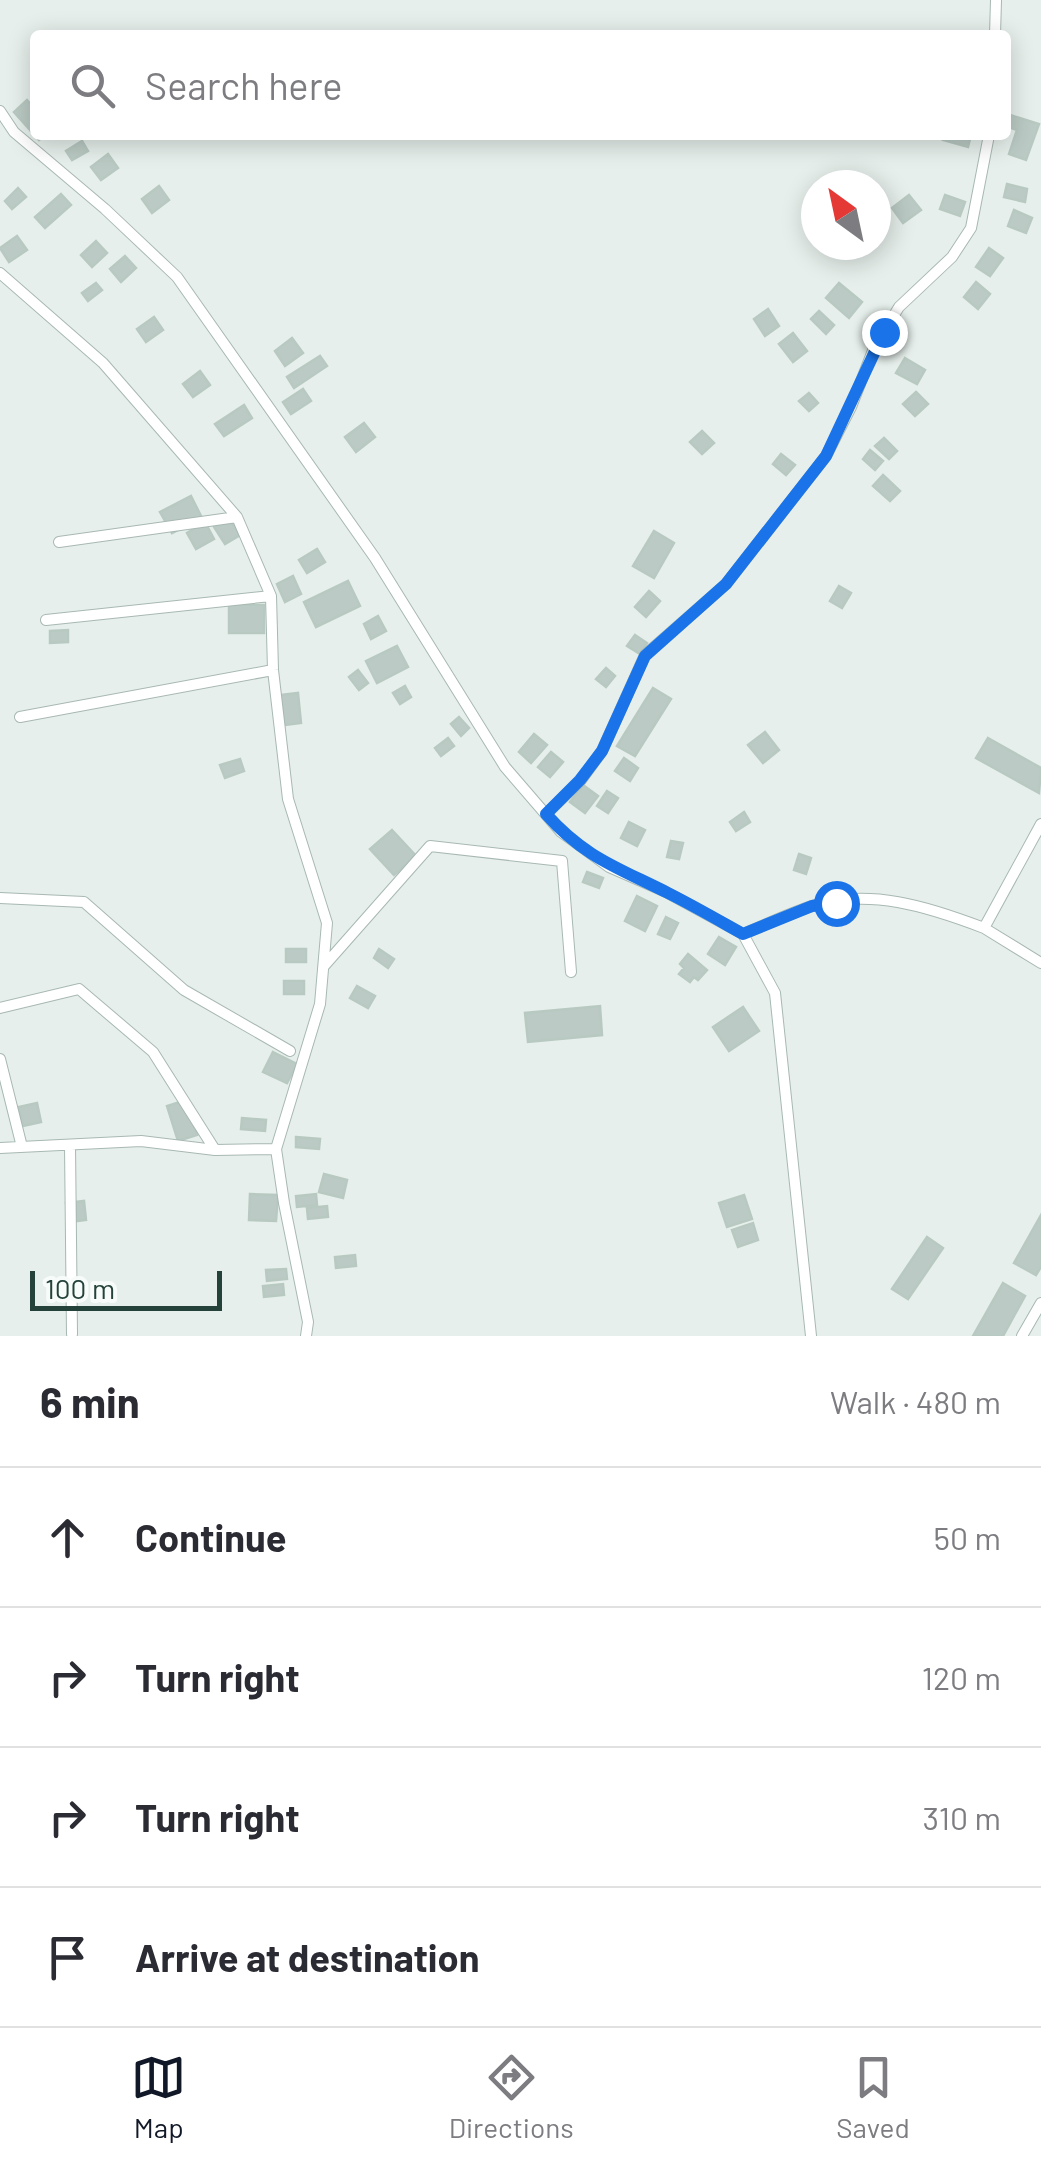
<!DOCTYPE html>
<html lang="en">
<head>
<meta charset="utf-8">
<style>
	:root { --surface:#fff; --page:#f2f2f3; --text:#2b2b33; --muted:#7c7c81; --line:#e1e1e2; --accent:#111827 }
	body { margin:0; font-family:Barlow,sans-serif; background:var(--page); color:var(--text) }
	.compass { position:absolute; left:801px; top:170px; width:90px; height:90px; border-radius:50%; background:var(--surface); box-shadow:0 5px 25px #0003; rotate:327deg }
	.scale { position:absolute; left:30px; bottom:25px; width:192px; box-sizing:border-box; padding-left:10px; border:5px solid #24423a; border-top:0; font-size:28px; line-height:35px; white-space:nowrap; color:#24423a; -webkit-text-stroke:8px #f7fbf9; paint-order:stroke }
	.stop { position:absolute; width:30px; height:30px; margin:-22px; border:8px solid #1a73e8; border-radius:50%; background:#fff }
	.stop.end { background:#1a73e8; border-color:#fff; box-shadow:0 2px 10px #0008 }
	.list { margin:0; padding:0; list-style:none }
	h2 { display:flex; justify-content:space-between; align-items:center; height:130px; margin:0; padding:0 40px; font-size:42px }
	h2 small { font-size:32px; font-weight:400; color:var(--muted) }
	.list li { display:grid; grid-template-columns:65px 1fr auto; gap:30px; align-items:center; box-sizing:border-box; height:140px; padding:0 40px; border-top:2px solid var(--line) }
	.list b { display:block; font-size:38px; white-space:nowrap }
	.list em { font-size:32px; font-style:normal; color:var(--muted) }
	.icon { flex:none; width:55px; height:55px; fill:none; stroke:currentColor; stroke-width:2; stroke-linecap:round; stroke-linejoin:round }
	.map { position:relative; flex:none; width:1041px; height:1336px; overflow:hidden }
	.search { position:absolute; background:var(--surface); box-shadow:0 5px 25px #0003; left:30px; right:30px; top:30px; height:110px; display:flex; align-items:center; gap:25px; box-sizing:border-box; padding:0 35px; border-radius:10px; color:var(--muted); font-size:38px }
	.sheet { height:690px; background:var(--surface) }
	nav { display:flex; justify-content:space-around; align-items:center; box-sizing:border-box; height:140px; border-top:2px solid var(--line); background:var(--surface); font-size:28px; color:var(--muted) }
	nav a { display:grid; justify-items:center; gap:5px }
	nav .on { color:var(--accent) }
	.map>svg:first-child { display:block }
</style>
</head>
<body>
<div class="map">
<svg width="1041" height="1336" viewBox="0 0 1041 1336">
	<rect width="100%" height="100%" fill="#e6efeb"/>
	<path fill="#bbcac4" stroke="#b8c9c2" stroke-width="2.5" d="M 27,100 L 35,109 L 35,135 L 45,135 L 39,140 L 14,112 Z
		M 1010,115 L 1039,124 L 1026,160 L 1009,154 L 1017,130 L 1006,126 Z
		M 945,135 L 971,135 L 968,147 L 943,140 Z
		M 82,141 L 88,151 L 72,160 L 66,151 Z
		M 108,154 L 118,168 L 101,180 L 91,167 Z
		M 1007,184 L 1027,189 L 1025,202 L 1004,197 Z
		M 159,186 L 169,200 L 152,213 L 142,199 Z
		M 18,188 L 26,197 L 12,209 L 5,201 Z
		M 61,194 L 71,205 L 45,228 L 35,217 Z
		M 909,195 L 921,210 L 903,223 L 892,208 Z
		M 945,195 L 965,202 L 960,216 L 940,209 Z
		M 1014,210 L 1032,218 L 1026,233 L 1008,226 Z
		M 17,236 L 27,250 L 9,262 L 0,248 Z
		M 96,241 L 107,253 L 92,267 L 81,255 Z
		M 989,248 L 1003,258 L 990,276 L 976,267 Z
		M 125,256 L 136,268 L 121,282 L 110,269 Z
		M 976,282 L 990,294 L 978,309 L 964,297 Z
		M 96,283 L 102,290 L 88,301 L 82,293 Z
		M 839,283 L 862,302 L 849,318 L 826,298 Z
		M 768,309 L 779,326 L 765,336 L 754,319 Z
		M 819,311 L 834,325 L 826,334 L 811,319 Z
		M 154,317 L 163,330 L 146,342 L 137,329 Z
		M 793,333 L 807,351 L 793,362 L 779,344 Z
		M 292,338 L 303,353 L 285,366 L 275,351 Z
		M 320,356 L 327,366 L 294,388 L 287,377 Z
		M 905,358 L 925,370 L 917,384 L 896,373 Z
		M 200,371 L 210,385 L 193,397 L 183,384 Z
		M 303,389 L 311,401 L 291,414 L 283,402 Z
		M 916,392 L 928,404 L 915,416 L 903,404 Z
		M 809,393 L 818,403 L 809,411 L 799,401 Z
		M 244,405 L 252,418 L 224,436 L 215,424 Z
		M 364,423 L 375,437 L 356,452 L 345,437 Z
		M 702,431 L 714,443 L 702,454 L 690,442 Z
		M 884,438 L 897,451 L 889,459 L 875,446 Z
		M 870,450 L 883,461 L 875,470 L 863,459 Z
		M 781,454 L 795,465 L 786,475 L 773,464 Z
		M 883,475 L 900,491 L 890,501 L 873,486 Z
		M 191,496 L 202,518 L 172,533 L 160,512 Z
		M 229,518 L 240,535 L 225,544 L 214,527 Z
		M 205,522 L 214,539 L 196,549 L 187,533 Z
		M 654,531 L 674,543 L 654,578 L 633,566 Z
		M 317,549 L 325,562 L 307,573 L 299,560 Z
		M 293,576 L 301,594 L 285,602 L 277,584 Z
		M 348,581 L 360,606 L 316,627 L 304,602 Z
		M 839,586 L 851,593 L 842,608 L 830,601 Z
		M 649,591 L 660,601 L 646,617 L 635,607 Z
		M 229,605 L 264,605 L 264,633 L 229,633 Z
		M 378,616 L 386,631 L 371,639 L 364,624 Z
		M 68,630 L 68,642 L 50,643 L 50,631 Z
		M 635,635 L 647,643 L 640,654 L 627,646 Z
		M 397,646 L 408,667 L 377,683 L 366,661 Z
		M 606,668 L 615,676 L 606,687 L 596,679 Z
		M 358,670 L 368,683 L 359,690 L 349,677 Z
		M 405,686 L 411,697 L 400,704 L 393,693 Z
		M 653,688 L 671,699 L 635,756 L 617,746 Z
		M 298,693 L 301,723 L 284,725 L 280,695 Z
		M 459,717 L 469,728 L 461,736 L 451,724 Z
		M 765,732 L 779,750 L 763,763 L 748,745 Z
		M 534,734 L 547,745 L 531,763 L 519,752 Z
		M 448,738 L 454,746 L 441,756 L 435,748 Z
		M 988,738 L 1041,768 L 1039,793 L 976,758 Z
		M 551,752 L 563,762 L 550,777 L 538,767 Z
		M 624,758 L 638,768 L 630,781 L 615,771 Z
		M 240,759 L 244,771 L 225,778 L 220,765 Z
		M 583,785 L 598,796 L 585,813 L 570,802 Z
		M 607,791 L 618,798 L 608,813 L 597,806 Z
		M 744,812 L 750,822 L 736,831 L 730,822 Z
		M 629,822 L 645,830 L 637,846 L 621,838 Z
		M 392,830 L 416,856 L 394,875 L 370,849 Z
		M 671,841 L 683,843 L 679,859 L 667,857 Z
		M 799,854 L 811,858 L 806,874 L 794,870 Z
		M 587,872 L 603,878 L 599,888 L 583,882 Z
		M 637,896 L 657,906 L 645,931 L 625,921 Z
		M 666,917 L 678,923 L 670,939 L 658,934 Z
		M 719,937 L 736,947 L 725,965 L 708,954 Z
		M 286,949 L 306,949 L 306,962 L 286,962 Z
		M 379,949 L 394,959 L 388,968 L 374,958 Z
		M 688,954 L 707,970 L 698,980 L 694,977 L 690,982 L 679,974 L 684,968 L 680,964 Z
		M 284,981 L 304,981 L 304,994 L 284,994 Z
		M 357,986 L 375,996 L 368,1008 L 350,998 Z
		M 600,1006 L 602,1035 L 528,1042 L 525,1013 Z
		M 743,1007 L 759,1031 L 729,1051 L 713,1027 Z
		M 273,1052 L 297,1064 L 287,1083 L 263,1072 Z
		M 186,1100 L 197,1135 L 178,1141 L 167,1106 Z
		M 37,1103 L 41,1122 L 23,1126 L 19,1107 Z
		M 242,1118 L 266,1120 L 265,1131 L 241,1129 Z
		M 296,1137 L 320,1139 L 319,1149 L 296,1147 Z
		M 324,1174 L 347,1180 L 343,1198 L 319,1192 Z
		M 250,1194 L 278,1195 L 276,1221 L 249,1220 Z
		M 316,1194 L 317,1205 L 297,1207 L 296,1196 Z
		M 744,1195 L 752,1219 L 727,1227 L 719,1203 Z
		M 84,1201 L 86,1220 L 69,1222 L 66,1203 Z
		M 327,1206 L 328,1217 L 308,1219 L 307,1208 Z
		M 1041,1215 L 1041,1267 L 1036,1275 L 1014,1263 Z
		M 753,1223 L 758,1240 L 738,1247 L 732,1230 Z
		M 927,1237 L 943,1248 L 908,1299 L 892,1289 Z
		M 355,1255 L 356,1266 L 336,1268 L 335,1257 Z
		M 286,1269 L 287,1279 L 267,1281 L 266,1270 Z
		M 1003,1283 L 1025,1296 L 1003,1336 L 973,1336 Z
		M 283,1284 L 284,1295 L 264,1297 L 263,1286 Z"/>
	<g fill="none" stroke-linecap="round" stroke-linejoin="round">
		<g stroke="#a8b8b2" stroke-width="12">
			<path id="minor" d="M 995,35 L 996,0
				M 0,111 L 14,132 L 105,209 L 177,277 L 375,558 L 505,767 L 561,832 L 609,867 L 666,892 L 743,934 L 775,993 L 811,1336
				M 0,273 L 103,363 L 237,517 L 271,596 L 273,670 L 288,799 L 327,923 L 320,1004 L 276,1149
				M 59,542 L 237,517
				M 46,620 L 271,596
				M 20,717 L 273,670
				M 546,814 L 581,780 L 602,751 L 645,655 L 726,584 L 826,456 L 851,407 L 874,348 L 899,307 L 952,257 L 971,228 L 989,135
				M 0,898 L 84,902 L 184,990 L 290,1051
				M 984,928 L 1041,963
				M 743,934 C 765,925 786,915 809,907 C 868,887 929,907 984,928 L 1041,824
				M 324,966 L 430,846 L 562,861 L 571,972
				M 0,1008 L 79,989 L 153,1052 L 215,1150
				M 0,1059 L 22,1147
				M 70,1145 L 72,1334
				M 0,1148 L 141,1141 L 215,1150 L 276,1149 L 284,1203 L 308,1322 L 306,1336
				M 1022,1336 L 1041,1303"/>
		</g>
		<use href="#minor" stroke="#fff" stroke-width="10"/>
	</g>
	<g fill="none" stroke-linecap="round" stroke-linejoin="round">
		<path stroke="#1a73e8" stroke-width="12" d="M 836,903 L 812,906 L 743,934 C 718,920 694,906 668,893 C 619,868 585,858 546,814 L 580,780 L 602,751 L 645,656 L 726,584 L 826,456 L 884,332"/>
	</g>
</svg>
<svg class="compass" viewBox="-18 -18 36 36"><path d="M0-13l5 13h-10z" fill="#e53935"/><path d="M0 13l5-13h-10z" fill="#7c7c81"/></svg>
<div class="scale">100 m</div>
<div class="stop" style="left:836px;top:903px"></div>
<div class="stop end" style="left:884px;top:332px"></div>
<div class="search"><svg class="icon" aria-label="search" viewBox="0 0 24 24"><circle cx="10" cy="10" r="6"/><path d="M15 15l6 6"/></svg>Search here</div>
</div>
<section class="sheet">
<h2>6 min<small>Walk · 480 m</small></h2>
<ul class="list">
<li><svg class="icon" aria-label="ahead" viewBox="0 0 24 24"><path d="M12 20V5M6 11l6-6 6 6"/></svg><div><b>Continue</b></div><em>50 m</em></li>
<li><svg class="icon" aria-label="right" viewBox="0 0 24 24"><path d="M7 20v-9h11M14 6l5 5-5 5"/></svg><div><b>Turn right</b></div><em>120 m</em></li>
<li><svg class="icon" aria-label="right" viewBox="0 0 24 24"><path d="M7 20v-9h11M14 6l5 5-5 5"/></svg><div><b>Turn right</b></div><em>310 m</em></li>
<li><svg class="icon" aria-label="arrive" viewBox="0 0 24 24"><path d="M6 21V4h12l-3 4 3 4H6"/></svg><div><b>Arrive at destination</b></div></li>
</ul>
</section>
<nav>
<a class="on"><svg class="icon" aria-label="map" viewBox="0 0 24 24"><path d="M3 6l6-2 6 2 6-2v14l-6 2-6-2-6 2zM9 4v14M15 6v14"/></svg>Map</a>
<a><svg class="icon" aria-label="directions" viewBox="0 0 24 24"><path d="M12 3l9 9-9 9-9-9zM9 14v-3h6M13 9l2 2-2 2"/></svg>Directions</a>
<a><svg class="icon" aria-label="saved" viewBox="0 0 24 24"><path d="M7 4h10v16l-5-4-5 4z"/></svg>Saved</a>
</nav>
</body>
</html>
